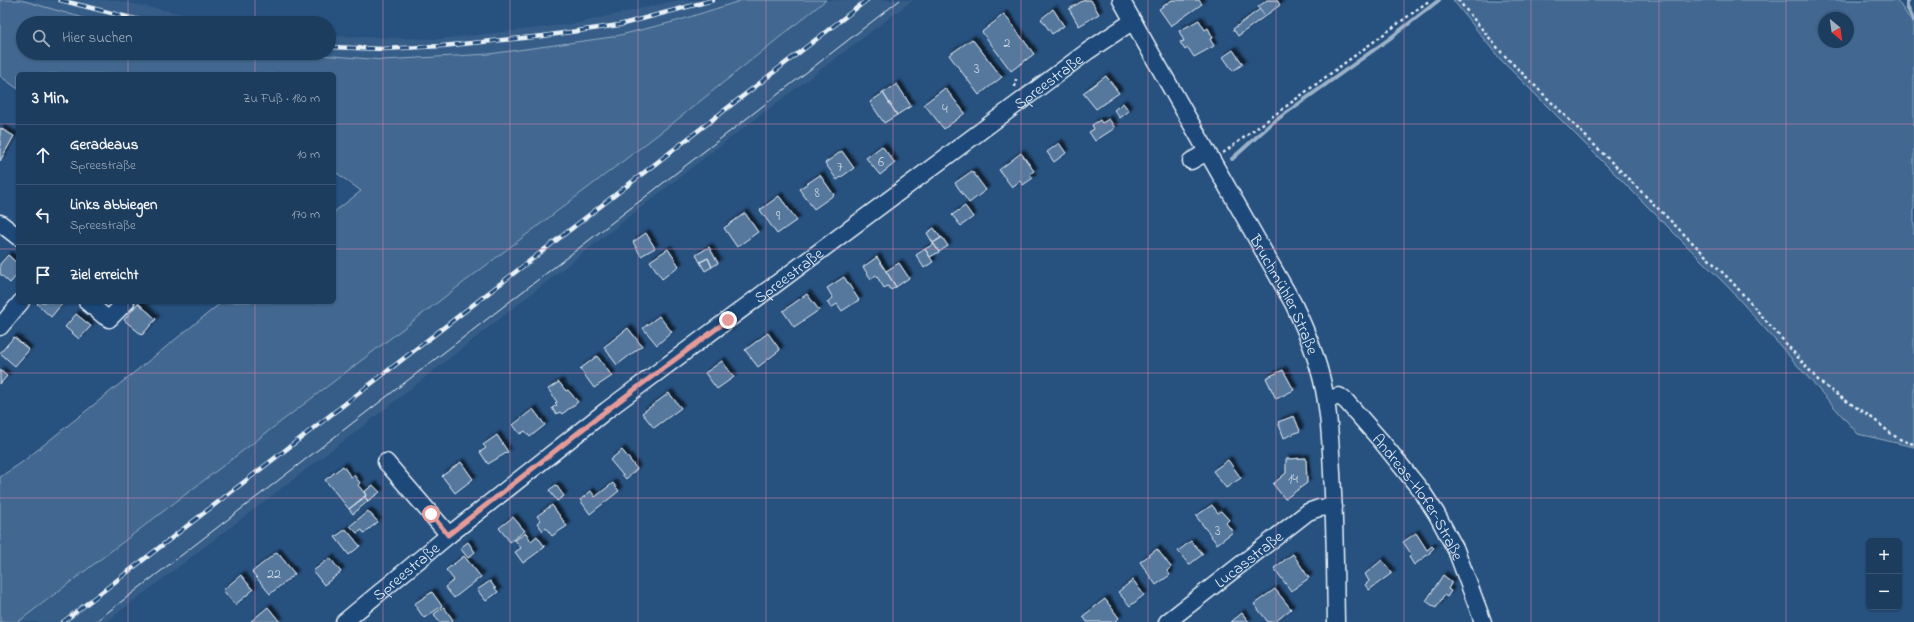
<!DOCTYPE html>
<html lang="de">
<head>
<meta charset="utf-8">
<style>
	:root { --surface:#1d3d5f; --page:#254465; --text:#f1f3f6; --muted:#a0aebd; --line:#3b5674 }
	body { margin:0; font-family:"Indie Flower",sans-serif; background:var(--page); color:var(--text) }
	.controls { position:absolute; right:12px; bottom:12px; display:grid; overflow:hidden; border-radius:6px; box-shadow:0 1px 3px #0004 }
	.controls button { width:36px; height:36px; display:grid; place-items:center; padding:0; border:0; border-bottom:1px solid var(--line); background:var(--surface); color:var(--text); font:20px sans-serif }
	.compass { position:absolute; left:1818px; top:12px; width:36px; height:36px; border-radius:50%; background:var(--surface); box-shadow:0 1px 3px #0004; rotate:151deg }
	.stop { position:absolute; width:12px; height:12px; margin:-9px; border:3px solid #e69b98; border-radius:50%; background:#fff }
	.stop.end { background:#e69b98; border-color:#fff; box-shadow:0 1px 4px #0008 }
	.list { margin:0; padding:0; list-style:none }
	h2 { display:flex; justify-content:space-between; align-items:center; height:52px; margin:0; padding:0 16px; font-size:17px }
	h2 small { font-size:13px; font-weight:400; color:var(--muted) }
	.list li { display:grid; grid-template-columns:26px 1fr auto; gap:12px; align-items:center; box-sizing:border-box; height:60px; padding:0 16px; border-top:1px solid var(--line) }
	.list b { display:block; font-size:15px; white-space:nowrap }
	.list p { margin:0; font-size:13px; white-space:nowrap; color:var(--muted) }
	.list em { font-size:13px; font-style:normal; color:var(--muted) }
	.icon { flex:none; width:22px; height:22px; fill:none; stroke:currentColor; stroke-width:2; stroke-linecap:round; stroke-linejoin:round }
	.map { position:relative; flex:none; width:1914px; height:622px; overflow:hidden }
	.search { position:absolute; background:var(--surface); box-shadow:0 1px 3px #0004; left:16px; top:16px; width:320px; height:44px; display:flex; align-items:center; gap:10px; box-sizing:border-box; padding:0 14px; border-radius:22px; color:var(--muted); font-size:15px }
	.panel { position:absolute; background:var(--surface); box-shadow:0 1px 3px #0004; left:16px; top:72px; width:320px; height:232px; border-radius:6px }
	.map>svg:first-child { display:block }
</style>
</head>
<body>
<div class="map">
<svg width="1914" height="622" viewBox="0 0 1914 622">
	<defs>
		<filter id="shadow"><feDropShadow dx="3.5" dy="-3.5" stdDeviation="1" flood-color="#0009"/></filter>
	</defs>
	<rect width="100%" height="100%" fill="#27517f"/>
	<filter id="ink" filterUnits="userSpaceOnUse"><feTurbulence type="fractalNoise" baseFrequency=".025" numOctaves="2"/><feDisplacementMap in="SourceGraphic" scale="8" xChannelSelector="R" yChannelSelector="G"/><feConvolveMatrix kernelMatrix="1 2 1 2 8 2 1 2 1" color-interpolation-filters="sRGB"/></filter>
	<g filter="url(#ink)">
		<path fill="#355d88" d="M 21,0 L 114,0 L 227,23 L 101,23 Z
			M 679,0 L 743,0 L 677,21 L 612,37 L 489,54 L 383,60 L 297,53 L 329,53 L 329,36 L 440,39 L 573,24 Z
			M 826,0 L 913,0 L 709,154 L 362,427 L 106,622 L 18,622 L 673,123 Z"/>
		<path fill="#436891" stroke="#96acc4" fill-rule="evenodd" d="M 0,0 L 21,0 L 101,23 L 23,23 L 23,53 L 297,53 L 383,60 L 489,54 L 612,37 L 677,21 L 743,0 L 826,0 L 673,123 L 18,622 L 0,622 L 0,477 L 21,463 L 222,302 L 334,302 L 334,212 L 361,191 L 334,171 L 334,74 L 18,74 L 18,89 L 0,76 Z
			M 1453,0 L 1897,0 L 1914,25 L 1914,447 L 1858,434 L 1729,288 L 1499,58 ZM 1824,18 L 1848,18 L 1848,42 L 1824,42 Z"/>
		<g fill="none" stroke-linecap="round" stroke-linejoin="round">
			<path stroke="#9db3c9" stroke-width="4" d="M 1907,0 L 1907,7 L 1914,21
				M 1232,159 L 1272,123 L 1389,39 L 1439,0"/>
		</g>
		<path fill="#57789d" stroke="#e8f1f8" filter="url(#shadow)" d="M 1084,0 L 1091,0 L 1099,14 L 1079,26 L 1069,9 Z
			M 1172,0 L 1199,0 L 1202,4 L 1171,26 L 1159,9 Z
			M 1267,0 L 1277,0 L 1280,5 L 1265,16 L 1258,7 Z
			M 1053,9 L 1064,26 L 1052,34 L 1041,19 Z
			M 1260,9 L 1265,16 L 1238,36 L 1233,29 Z
			M 1004,14 L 1034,54 L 1011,71 L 982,32 Z
			M 1199,20 L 1205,30 L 1208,28 L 1213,38 L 1210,39 L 1214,46 L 1194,57 L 1188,48 L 1185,50 L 1180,42 L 1184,41 L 1179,31 Z
			M 972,39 L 1002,77 L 979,95 L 949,55 Z
			M 1233,50 L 1243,64 L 1233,71 L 1223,57 Z
			M 1106,76 L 1119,93 L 1096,109 L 1083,93 Z
			M 897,84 L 911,106 L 897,115 L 883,93 Z
			M 945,88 L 965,113 L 944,129 L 924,104 Z
			M 883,93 L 897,115 L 884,123 L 870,102 Z
			M 1123,103 L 1129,111 L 1120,118 L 1114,110 Z
			M 1109,119 L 1115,128 L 1095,141 L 1089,132 L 1094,129 L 1092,125 L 1100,120 L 1102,123 Z
			M 0,128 L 14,136 L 0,161 Z
			M 1059,143 L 1066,153 L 1054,162 L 1047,152 Z
			M 882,146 L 895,163 L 880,175 L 866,158 Z
			M 842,151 L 854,168 L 837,180 L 825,163 Z
			M 1021,153 L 1034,171 L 1030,174 L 1033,178 L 1023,185 L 1020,181 L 1012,187 L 999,170 Z
			M 972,171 L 986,190 L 969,203 L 955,183 Z
			M 820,175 L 834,195 L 814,209 L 799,189 Z
			M 779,196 L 797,220 L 777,234 L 760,210 Z
			M 965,206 L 973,217 L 961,226 L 952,215 Z
			M 745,213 L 758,232 L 737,247 L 724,228 Z
			M 934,228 L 941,238 L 933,243 L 927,233 Z
			M 646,233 L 655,248 L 641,256 L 633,242 Z
			M 942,237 L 948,246 L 939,252 L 933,243 Z
			M 934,244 L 939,252 L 930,257 L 925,249 Z
			M 709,247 L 718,263 L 712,267 L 708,258 L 700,262 L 696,255 Z
			M 668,249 L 679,266 L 662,279 L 650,261 Z
			M 925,249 L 933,262 L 924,268 L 916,255 Z
			M 8,255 L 18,264 L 18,274 L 10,283 L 0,274 L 0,264 Z
			M 877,257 L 896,287 L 891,290 L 888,286 L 884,288 L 876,275 L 871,279 L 863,267 Z
			M 708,258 L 712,267 L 705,271 L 700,262 Z
			M 899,263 L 909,278 L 896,287 L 886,271 Z
			M 844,277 L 859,300 L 842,311 L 837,304 L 831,308 L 827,302 L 833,298 L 827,288 Z
			M 807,294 L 819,310 L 794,327 L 783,311 Z
			M 39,302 L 62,302 L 63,303 L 51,317 L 37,304 Z
			M 138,303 L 156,319 L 142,335 L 124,320 Z
			M 76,314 L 91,326 L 79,339 L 65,327 Z
			M 659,316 L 672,332 L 657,345 L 643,328 Z
			M 628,328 L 642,346 L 617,365 L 604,347 Z
			M 768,333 L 780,350 L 758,367 L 745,350 Z
			M 14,337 L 29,350 L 15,366 L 0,353 Z
			M 597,356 L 612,376 L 594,388 L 580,369 Z
			M 722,361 L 734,377 L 717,389 L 705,373 Z
			M 0,370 L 7,376 L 0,384 Z
			M 1283,370 L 1294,390 L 1276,399 L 1266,378 Z
			M 559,382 L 566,391 L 568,390 L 578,402 L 562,414 L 560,412 L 556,414 L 552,408 L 557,405 L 555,403 L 557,402 L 548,389 Z
			M 669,393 L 681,408 L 654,428 L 642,413 Z
			M 533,409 L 545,425 L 530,437 L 525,431 L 520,434 L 513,425 Z
			M 1294,416 L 1300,431 L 1284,438 L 1278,422 Z
			M 497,435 L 508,452 L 488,464 L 480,452 L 486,448 L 483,445 Z
			M 622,450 L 637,469 L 626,479 L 610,460 Z
			M 1306,458 L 1307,483 L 1285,499 L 1273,484 L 1286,473 L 1286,459 Z
			M 1228,460 L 1241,478 L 1226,488 L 1213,471 Z
			M 461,462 L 473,479 L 455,493 L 442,476 Z
			M 343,466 L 351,477 L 354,475 L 360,483 L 358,485 L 366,495 L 349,509 L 325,480 Z
			M 613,483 L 619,491 L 590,514 L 580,500 L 591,491 L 595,497 Z
			M 373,485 L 380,492 L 368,501 L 365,497 L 366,495 L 364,492 Z
			M 556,485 L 564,496 L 557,501 L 549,490 Z
			M 365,497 L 368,501 L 353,514 L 349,509 Z
			M 552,505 L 567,526 L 552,536 L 546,528 L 543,531 L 537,523 L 540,520 L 537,516 Z
			M 1212,505 L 1218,513 L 1221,511 L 1229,520 L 1226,523 L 1233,532 L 1217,544 L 1196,516 Z
			M 368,511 L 378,522 L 364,533 L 362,530 L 357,533 L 350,526 Z
			M 513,517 L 525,531 L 510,542 L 499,528 Z
			M 346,529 L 360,546 L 349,555 L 335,537 Z
			M 526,533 L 531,541 L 537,536 L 545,547 L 523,563 L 515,552 L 521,548 L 515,540 Z
			M 1416,533 L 1427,550 L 1432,546 L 1434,548 L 1430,552 L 1430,553 L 1414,565 L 1409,557 L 1412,555 L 1403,542 Z
			M 1191,541 L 1203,554 L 1189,565 L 1178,551 Z
			M 468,542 L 475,552 L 468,558 L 460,548 Z
			M 1157,549 L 1171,567 L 1167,571 L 1170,575 L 1156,585 L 1140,562 Z
			M 277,552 L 295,574 L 270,594 L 252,572 Z
			M 1293,554 L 1309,578 L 1291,591 L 1274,568 Z
			M 464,556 L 481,577 L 454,598 L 445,587 L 454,580 L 446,570 Z
			M 330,558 L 341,572 L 324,585 L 313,571 Z
			M 1382,560 L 1392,573 L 1369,590 L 1365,585 L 1369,581 L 1365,574 Z
			M 241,575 L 253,590 L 235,605 L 223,590 Z
			M 1443,575 L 1452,582 L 1448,589 L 1451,591 L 1447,597 L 1444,595 L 1436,608 L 1426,601 Z
			M 1133,580 L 1144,595 L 1130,606 L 1118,592 Z
			M 490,581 L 498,592 L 486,601 L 477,590 Z
			M 1275,589 L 1291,609 L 1275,622 L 1268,622 L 1254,604 Z
			M 432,592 L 442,606 L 424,618 L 414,604 Z
			M 1105,599 L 1119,618 L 1114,622 L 1087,622 L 1083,616 Z
			M 268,607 L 280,622 L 250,622 Z
			M 444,607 L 453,620 L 450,622 L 439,622 L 434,614 Z
			M 1242,613 L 1249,622 L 1231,622 Z"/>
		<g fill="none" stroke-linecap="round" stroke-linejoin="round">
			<g stroke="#e8f1f8" stroke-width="19">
				<g id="minor">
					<path id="s1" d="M 1121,0 L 1293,303 C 1308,334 1321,366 1326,401 C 1330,425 1331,449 1332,473 C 1335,523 1335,572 1336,622"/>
					<path d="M 1191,161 L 1207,152"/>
					<path d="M 0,223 L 18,237"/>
					<path d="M 87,302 L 104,316 L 109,319 L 126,302"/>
					<path d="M 0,327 L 21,302"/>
					<path id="s2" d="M 1326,400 L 1339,396 L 1346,401 L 1382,442 L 1423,493 L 1436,513 L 1456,550 L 1483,622"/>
					<path d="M 386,462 L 449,535"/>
					<path id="s3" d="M 344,622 L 449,535 L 607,410 L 1088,51 L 1133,21"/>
					<path id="s4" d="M 1167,622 L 1308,512 L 1319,508 L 1334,507"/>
				</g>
			</g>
			<path stroke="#e8f1f8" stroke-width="2.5" stroke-dasharray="3 3" stroke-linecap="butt" d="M 1458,0 L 1502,53 L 1732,282 L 1818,380 C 1835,395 1854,405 1872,418 C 1888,430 1893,439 1914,444
				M 1015,87 L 1016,79
				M 1223,153 L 1430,0"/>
			<use href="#minor" stroke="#1f4a7a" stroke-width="16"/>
			<path stroke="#e8f1f8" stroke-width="1" d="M 95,622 L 900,0"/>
			<g stroke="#e8f1f8" stroke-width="4.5">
				<path id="rail" d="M 60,0 L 151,23
					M 329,47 L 383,49 L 442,46 L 543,36 L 619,25 L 713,0
					M 63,622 L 867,0"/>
			</g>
			<use href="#rail" stroke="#1f4a7a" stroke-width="3" stroke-dasharray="9" stroke-linecap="butt"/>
		</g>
	</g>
	<g fill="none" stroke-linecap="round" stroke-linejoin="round" filter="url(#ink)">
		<path stroke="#e69b98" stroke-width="5" d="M 431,514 L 448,535 L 607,410 L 728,320"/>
	</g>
	<path fill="none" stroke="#d584aa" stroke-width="1" stroke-opacity="0.55" d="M 128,0 L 128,23M 255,0 L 255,23M 383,0 L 383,622M 510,0 L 510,622M 638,0 L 638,622M 766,0 L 766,622M 893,0 L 893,622M 1021,0 L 1021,622M 1148,0 L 1148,622M 1276,0 L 1276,622M 1404,0 L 1404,622M 1531,0 L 1531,622M 1659,0 L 1659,622M 1786,0 L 1786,622M 128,53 L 128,74M 255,53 L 255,74M 0,124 L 18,124M 334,124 L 1914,124M 0,249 L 18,249M 334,249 L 1914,249M 128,302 L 128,622M 255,302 L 255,622M 0,373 L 1914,373M 0,498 L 1914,498"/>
	<g text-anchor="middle" stroke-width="4" stroke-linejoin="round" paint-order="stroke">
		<g font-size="14" fill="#c4d3e1">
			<text x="1007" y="47">2</text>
			<text x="977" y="73">3</text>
			<text x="945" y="113">4</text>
			<text x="881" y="166">6</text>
			<text x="840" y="171">7</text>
			<text x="817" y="197">8</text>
			<text x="778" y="220">9</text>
			<text x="1293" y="483">14</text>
			<text x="1218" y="535">3</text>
			<text x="274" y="578">22</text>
		</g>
		<g font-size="16" fill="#e8f1f8" stroke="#1f4a7a">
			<text dy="6" stroke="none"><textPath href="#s3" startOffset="888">Spreestraße</textPath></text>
			<text dy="6" stroke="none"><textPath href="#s3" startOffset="564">Spreestraße</textPath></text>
			<text dy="6" stroke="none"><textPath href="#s1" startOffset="337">Bruchmühler Straße</textPath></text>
			<text dy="6" stroke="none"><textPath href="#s2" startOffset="143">Andreas-Hofer-Straße</textPath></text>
			<text dy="6" stroke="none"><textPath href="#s4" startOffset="103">Lucasstraße</textPath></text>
			<text dy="6" stroke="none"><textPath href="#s3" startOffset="80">Spreestraße</textPath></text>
		</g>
	</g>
</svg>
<div class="controls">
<button>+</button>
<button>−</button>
</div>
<svg class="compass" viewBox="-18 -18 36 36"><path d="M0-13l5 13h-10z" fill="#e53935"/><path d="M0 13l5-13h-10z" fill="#a0aebd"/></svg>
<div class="stop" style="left:431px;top:514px"></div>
<div class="stop end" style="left:728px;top:320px"></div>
<div class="search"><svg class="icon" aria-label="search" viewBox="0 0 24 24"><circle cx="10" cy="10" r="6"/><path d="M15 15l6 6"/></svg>Hier suchen</div>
<section class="panel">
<h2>3 Min.<small>Zu Fuß · 180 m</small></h2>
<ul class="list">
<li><svg class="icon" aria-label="ahead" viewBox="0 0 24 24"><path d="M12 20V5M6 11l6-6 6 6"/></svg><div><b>Geradeaus</b><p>Spreestraße</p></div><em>10 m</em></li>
<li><svg class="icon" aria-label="left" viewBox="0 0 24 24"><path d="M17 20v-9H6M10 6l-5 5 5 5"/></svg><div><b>Links abbiegen</b><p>Spreestraße</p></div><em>170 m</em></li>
<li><svg class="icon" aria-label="arrive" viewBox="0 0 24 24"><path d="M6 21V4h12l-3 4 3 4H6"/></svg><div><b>Ziel erreicht</b></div></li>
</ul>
</section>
</div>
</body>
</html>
